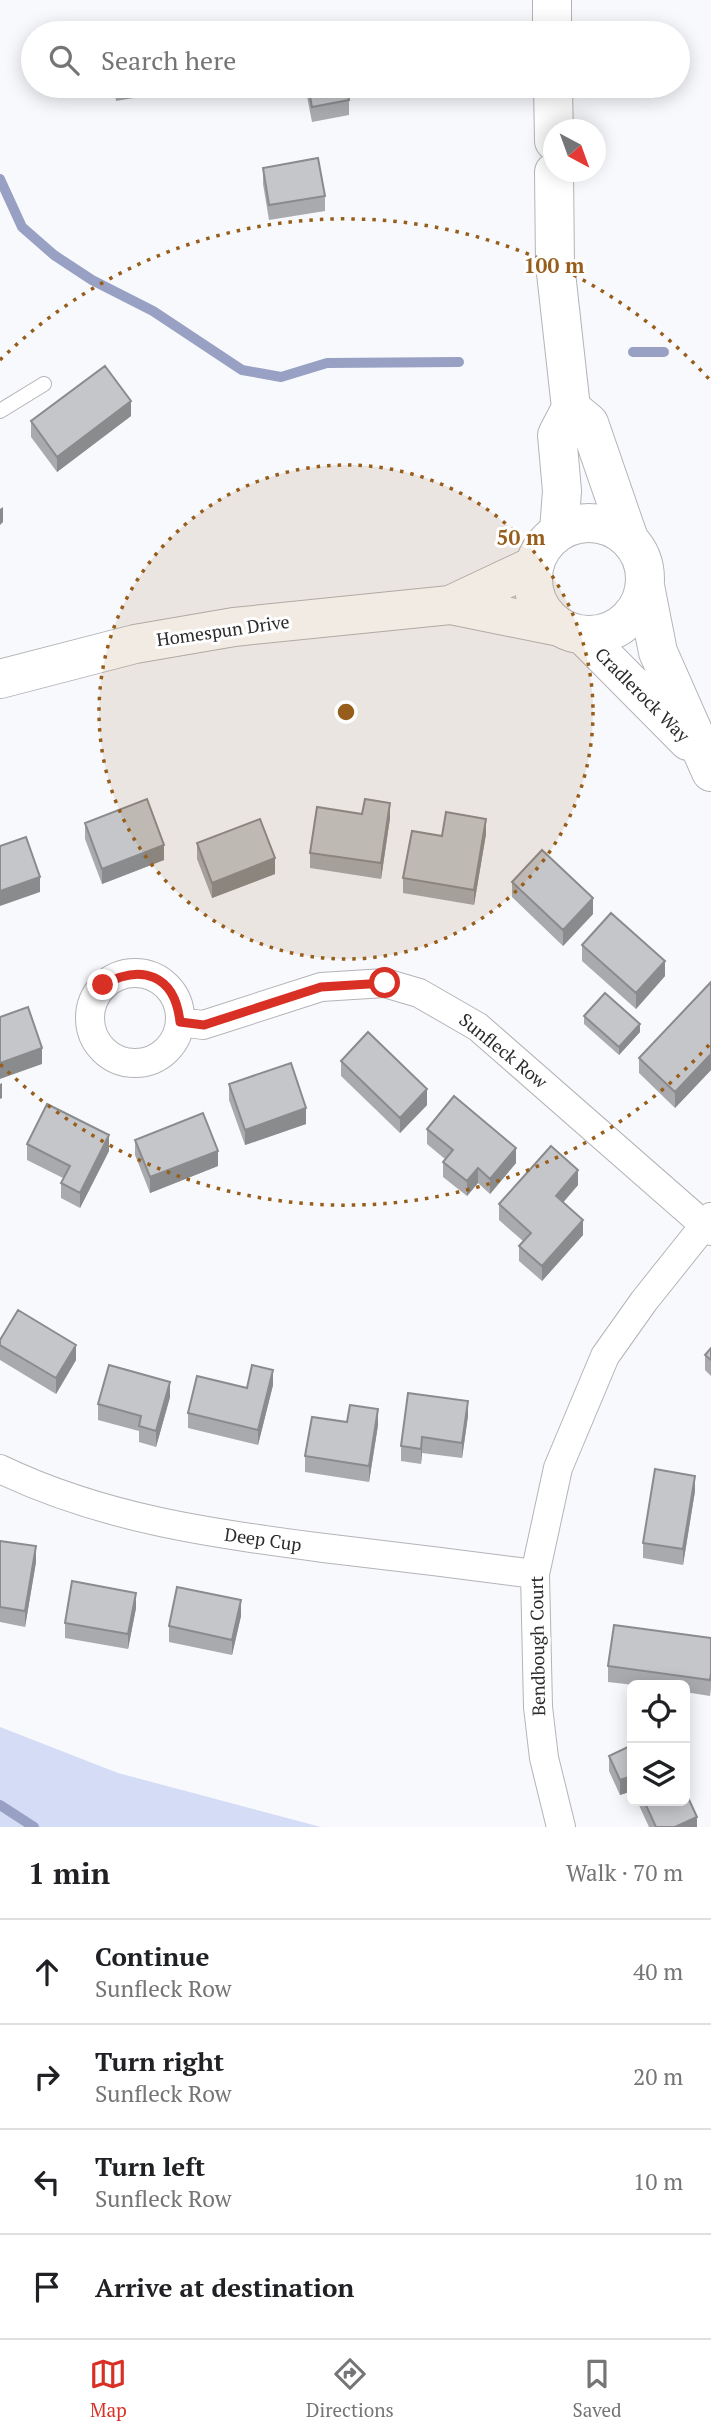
<!DOCTYPE html>
<html lang="en">
<head>
<meta charset="utf-8">
<style>
	:root { --surface:#fff; --page:#f2f2f2; --text:#202124; --muted:#757577; --line:#e0e0e0; --accent:#d93025 }
	body { margin:0; font-family:"PT Serif",serif; background:var(--page); color:var(--text) }
	.controls { position:absolute; right:21px; bottom:21px; display:grid; overflow:hidden; border-radius:10px; box-shadow:0 4px 18px #0003 }
	.controls button { width:63px; height:63px; display:grid; place-items:center; padding:0; border:0; border-bottom:2px solid var(--line); background:var(--surface); color:var(--text); font:35px sans-serif }
	.compass { position:absolute; left:543px; top:119px; width:63px; height:63px; border-radius:50%; background:var(--surface); box-shadow:0 4px 18px #0003; rotate:139deg }
	.stop { position:absolute; width:21px; height:21px; margin:-16px; border:5px solid #d93025; border-radius:50%; background:#fff }
	.stop.end { background:#d93025; border-color:#fff; box-shadow:0 2px 7px #0008 }
	.list { margin:0; padding:0; list-style:none }
	h2 { display:flex; justify-content:space-between; align-items:center; height:91px; margin:0; padding:0 28px; font-size:30px }
	h2 small { font-size:23px; font-weight:400; color:var(--muted) }
	.list li { display:grid; grid-template-columns:46px 1fr auto; gap:21px; align-items:center; box-sizing:border-box; height:105px; padding:0 28px; border-top:2px solid var(--line) }
	.list b { display:block; font-size:26px; white-space:nowrap }
	.list p { margin:0; font-size:23px; white-space:nowrap; color:var(--muted) }
	.list em { font-size:23px; font-style:normal; color:var(--muted) }
	.icon { flex:none; width:38px; height:38px; fill:none; stroke:currentColor; stroke-width:2; stroke-linecap:round; stroke-linejoin:round }
	.map { position:relative; flex:none; width:711px; height:1827px; overflow:hidden }
	.search { position:absolute; background:var(--surface); box-shadow:0 4px 18px #0003; left:21px; right:21px; top:21px; height:77px; display:flex; align-items:center; gap:18px; box-sizing:border-box; padding:0 24px; border-radius:38px; color:var(--muted); font-size:26px }
	.sheet { height:511px; background:var(--surface) }
	nav { display:flex; justify-content:space-around; align-items:center; box-sizing:border-box; height:98px; border-top:2px solid var(--line); background:var(--surface); font-size:19px; color:var(--muted) }
	nav a { display:grid; justify-items:center; gap:4px }
	nav .on { color:var(--accent) }
	.map>svg:first-child { display:block }
</style>
</head>
<body>
<div class="map">
<svg width="711" height="1827" viewBox="0 0 711 1827">
	<rect width="100%" height="100%" fill="#f8f9fd"/>
	<path fill="#d5dcf6" d="M 0,1727 L 118,1773 L 321,1827 L 0,1827 Z"/>
	<g fill="none" stroke-linecap="round" stroke-linejoin="round">
		<path stroke="#98a1c3" stroke-width="10" d="M 0,179 L 22,227 L 54,255 L 92,280 L 153,311 L 242,370 L 281,377 L 327,363 L 459,362
			M 633,352 L 664,352
			M 0,1805 L 34,1827"/>
		<g stroke="#b4b4b8" stroke-width="16">
			<path id="lane" d="M 0,411 L 44,384"/>
		</g>
		<g stroke="#b4b4b8" stroke-width="30">
			<path id="street" d="M90 1018a45 45 0 1 1 90 0a45 45 0 1 1-90 0Z
				M 180,1022 L 203,1025 L 321,987 L 385,983 L 419,993 L 478,1027 L 711,1231
				M 0,1469 C 102,1518 213,1534 324,1548 C 394,1556 465,1565 535,1574
				M 561,1827 L 544,1758 L 538,1707 L 535,1574 L 558,1468 L 605,1356 L 644,1301 L 711,1217"/>
		</g>
		<g stroke="#b4b4b8" stroke-width="40">
			<path id="secondary" d="M 552,0 L 552,33
				M 553,86 L 554,141
				M 554,172 L 555,264 L 571,408 L 557,435 L 562,491 L 559,530
				M 571,408 L 589,423 L 629,539
				M533 579a56 56 0 1 1 112 0a56 56 0 1 1-112 0Z
				M 645,586 L 658,652 L 711,772
				M 450,605 L 533,566
				M 583,635 L 688,741
				M 0,679 L 135,644 L 234,627 L 450,605 L 559,627"/>
		</g>
		<use href="#lane" stroke="#fff" stroke-width="14"/>
		<use href="#street" stroke="#fff" stroke-width="28"/>
		<use href="#secondary" stroke="#fff" stroke-width="38"/>
	</g>
	<path fill="#a9aaae" d="M 114,86 L 175,86 L 175,91 L 116,101 Z
		M 305,86 L 346,86 L 349,100 L 349,115 L 312,122 Z
		M 263,168 L 325,196 L 325,211 L 269,220 L 263,184 Z
		M 131,416 L 57,472 L 31,437 L 31,421 Z
		M 390,818 L 381,879 L 310,868 L 310,853 Z
		M 85,823 L 164,860 L 102,884 L 85,839 Z
		M 486,834 L 474,905 L 403,893 L 403,878 L 442,836 Z
		M 197,843 L 275,874 L 212,898 L 197,859 Z
		M 512,882 L 593,914 L 563,946 L 512,897 Z
		M 582,945 L 665,976 L 636,1009 L 582,961 Z
		M 711,982 L 711,1070 L 675,1108 L 639,1073 L 639,1058 Z
		M 584,1016 L 640,1032 L 619,1055 L 584,1024 Z
		M 341,1061 L 427,1105 L 400,1133 L 341,1076 Z
		M 229,1084 L 306,1124 L 245,1145 L 229,1100 Z
		M 427,1129 L 516,1163 L 490,1194 L 478,1183 L 467,1196 L 443,1177 L 443,1162 L 445,1159 L 427,1144 Z
		M 135,1140 L 218,1166 L 150,1193 L 135,1155 Z
		M 27,1144 L 109,1151 L 80,1208 L 61,1198 L 61,1183 L 63,1178 L 27,1160 Z
		M 578,1185 L 563,1202 L 583,1235 L 542,1281 L 519,1261 L 519,1246 L 523,1241 L 499,1220 L 499,1204 Z
		M 0,1345 L 76,1360 L 56,1394 L 0,1360 Z
		M 711,1348 L 711,1376 L 705,1370 L 705,1355 Z
		M 273,1385 L 258,1445 L 188,1428 L 188,1413 L 247,1388 Z
		M 170,1397 L 156,1447 L 139,1442 L 139,1431 L 98,1420 L 98,1404 Z
		M 468,1416 L 462,1458 L 422,1453 L 421,1464 L 401,1461 L 401,1446 Z
		M 347,1422 L 378,1425 L 369,1482 L 305,1472 L 305,1456 Z
		M 695,1491 L 683,1565 L 643,1558 L 643,1543 Z
		M 0,1541 L 36,1562 L 25,1627 L 0,1622 Z
		M 136,1608 L 128,1649 L 65,1638 L 65,1623 Z
		M 241,1616 L 232,1655 L 169,1642 L 169,1626 Z
		M 711,1638 L 711,1688 L 710,1696 L 685,1692 L 685,1685 L 634,1685 L 608,1682 L 608,1666 Z
		M 632,1745 L 632,1791 L 620,1795 L 609,1771 L 609,1756 Z
		M 637,1801 L 685,1801 L 697,1827 L 649,1827 Z"/>
	<path fill="#8a8b8d" d="M 131,401 L 131,416 L 57,472 L 57,457 Z
		M 3,507 L 3,522 L 0,525 L 0,509 Z
		M 390,803 L 390,818 L 381,879 L 381,863 Z
		M 486,819 L 486,834 L 474,905 L 474,890 Z
		M 164,845 L 164,860 L 102,884 L 102,869 Z
		M 275,858 L 275,874 L 212,898 L 212,883 Z
		M 40,877 L 40,892 L 0,906 L 0,891 Z
		M 593,898 L 593,914 L 563,946 L 563,930 Z
		M 665,961 L 665,976 L 636,1009 L 636,993 Z
		M 640,1024 L 640,1032 L 619,1055 L 619,1047 Z
		M 42,1048 L 42,1064 L 0,1079 L 0,1063 Z
		M 711,1054 L 711,1070 L 675,1108 L 675,1092 Z
		M 2,1083 L 2,1098 L 0,1099 L 0,1084 Z
		M 427,1089 L 427,1105 L 400,1133 L 400,1118 Z
		M 306,1108 L 306,1124 L 245,1145 L 245,1130 Z
		M 109,1135 L 109,1151 L 80,1208 L 80,1193 Z
		M 516,1148 L 516,1163 L 490,1194 L 490,1179 Z
		M 218,1151 L 218,1166 L 150,1193 L 150,1177 Z
		M 478,1168 L 478,1183 L 467,1196 L 467,1181 Z
		M 578,1170 L 578,1185 L 556,1211 L 556,1196 Z
		M 583,1220 L 583,1235 L 542,1281 L 542,1266 Z
		M 76,1345 L 76,1360 L 56,1394 L 56,1378 Z
		M 273,1370 L 273,1385 L 258,1445 L 258,1430 Z
		M 170,1382 L 170,1397 L 156,1447 L 156,1431 Z
		M 468,1401 L 468,1416 L 462,1458 L 462,1443 Z
		M 378,1409 L 378,1425 L 369,1482 L 369,1466 Z
		M 422,1437 L 422,1453 L 421,1464 L 421,1449 Z
		M 695,1476 L 695,1491 L 683,1565 L 683,1549 Z
		M 36,1546 L 36,1562 L 25,1627 L 25,1611 Z
		M 136,1593 L 136,1608 L 128,1649 L 128,1634 Z
		M 241,1600 L 241,1616 L 232,1655 L 232,1640 Z
		M 632,1775 L 632,1791 L 620,1795 L 620,1780 Z
		M 697,1817 L 697,1827 L 675,1827 Z"/>
	<path fill="#c5c6ca" stroke="#8a8b8d" stroke-width="2" d="M 308,86 L 346,86 L 349,100 L 312,107 Z
		M 318,158 L 325,196 L 269,205 L 263,168 Z
		M 105,366 L 131,401 L 57,457 L 31,421 Z
		M 147,799 L 164,845 L 102,869 L 85,823 Z
		M 365,799 L 390,803 L 381,863 L 310,853 L 317,807 L 362,814 Z
		M 446,812 L 486,819 L 474,890 L 403,878 L 412,831 L 442,836 Z
		M 260,819 L 275,858 L 212,883 L 197,843 Z
		M 26,837 L 40,877 L 0,891 L 0,846 Z
		M 542,850 L 593,898 L 563,930 L 512,882 Z
		M 611,913 L 665,961 L 636,993 L 582,945 Z
		M 711,982 L 711,1054 L 675,1092 L 639,1058 Z
		M 605,993 L 640,1024 L 619,1047 L 584,1016 Z
		M 28,1007 L 42,1048 L 0,1063 L 0,1017 Z
		M 368,1032 L 427,1089 L 400,1118 L 341,1061 Z
		M 291,1063 L 306,1108 L 245,1130 L 229,1084 Z
		M 454,1096 L 516,1148 L 490,1179 L 478,1168 L 467,1181 L 443,1162 L 453,1150 L 427,1129 Z
		M 47,1104 L 109,1135 L 80,1193 L 61,1183 L 70,1166 L 27,1144 Z
		M 203,1113 L 218,1151 L 150,1177 L 135,1140 Z
		M 551,1146 L 578,1170 L 556,1196 L 583,1220 L 542,1266 L 519,1246 L 531,1233 L 499,1204 Z
		M 18,1310 L 76,1345 L 56,1378 L 0,1345 L 0,1340 Z
		M 711,1348 L 711,1360 L 705,1355 Z
		M 109,1365 L 170,1382 L 156,1431 L 139,1426 L 141,1416 L 98,1404 Z
		M 252,1365 L 273,1370 L 258,1430 L 188,1413 L 197,1376 L 247,1388 Z
		M 408,1393 L 468,1401 L 462,1443 L 422,1437 L 421,1449 L 401,1446 Z
		M 350,1405 L 378,1409 L 369,1466 L 305,1456 L 312,1417 L 347,1422 Z
		M 655,1469 L 695,1476 L 683,1549 L 643,1543 Z
		M 0,1541 L 36,1546 L 25,1611 L 0,1607 Z
		M 72,1581 L 136,1593 L 128,1634 L 65,1623 Z
		M 177,1587 L 241,1600 L 232,1640 L 169,1626 Z
		M 614,1625 L 711,1638 L 711,1673 L 710,1680 L 608,1666 Z
		M 632,1745 L 632,1776 L 620,1780 L 609,1756 Z
		M 685,1791 L 697,1817 L 675,1827 L 656,1827 L 644,1801 L 685,1801 Z"/>
	<g fill="none" stroke-linecap="round" stroke-linejoin="round">
		<path stroke="#d93025" stroke-width="9" d="M 103,985 C 142,963 175,975 180,1022 L 204,1025 L 321,987 L 385,983"/>
	</g>
	<circle cx="346" cy="712" r="247" fill="#975d1b" fill-opacity=".12"/>
	<g fill="none" stroke="#975d1b" stroke-width="3.5" stroke-dasharray="3.5 7">
		<circle cx="346" cy="712" r="247"/>
		<path d="M709 1045A493 493 0 0 1 0 1064M0 360A493 493 0 0 1 709 379"/>
	</g>
	<g text-anchor="middle" stroke-width="6" stroke-linejoin="round" paint-order="stroke">
		<g font-size="18" fill="#2b2b2c" stroke="#fff">
			<text transform="translate(223 631) rotate(-8)" y="6">Homespun Drive</text>
			<text transform="translate(642 695) rotate(45)" y="6">Cradlerock Way</text>
			<text transform="translate(503 1051) rotate(39)" y="6">Sunfleck Row</text>
			<text transform="translate(263 1540) rotate(8)" y="6">Deep Cup</text>
			<text transform="translate(538 1646) rotate(-91)" y="6">Bendbough Court</text>
		</g>
	</g>
	<circle cx="346" cy="712" r="10" fill="#975d1b" stroke="#fff" stroke-width="3.5"/>
	<g font-size="21" text-anchor="middle" font-weight="bold" fill="#975d1b" stroke="#fff" stroke-width="6" stroke-linejoin="round" paint-order="stroke">
		<text x="554" y="273">100 m</text>
		<text x="521" y="545">50 m</text>
	</g>
</svg>
<div class="controls">
<button><svg class="icon" aria-label="locate" viewBox="0 0 24 24"><circle cx="12" cy="12" r="6"/><path d="M12 2v4M12 18v4M2 12h4M18 12h4"/></svg></button>
<button><svg class="icon" aria-label="layers" viewBox="0 0 24 24"><path d="M12 4l9 5-9 5-9-5zM3 14l9 5 9-5"/></svg></button>
</div>
<svg class="compass" viewBox="-18 -18 36 36"><path d="M0-13l5 13h-10z" fill="#e53935"/><path d="M0 13l5-13h-10z" fill="#757577"/></svg>
<div class="stop" style="left:385px;top:983px"></div>
<div class="stop end" style="left:103px;top:985px"></div>
<div class="search"><svg class="icon" aria-label="search" viewBox="0 0 24 24"><circle cx="10" cy="10" r="6"/><path d="M15 15l6 6"/></svg>Search here</div>
</div>
<section class="sheet">
<h2>1 min<small>Walk · 70 m</small></h2>
<ul class="list">
<li><svg class="icon" aria-label="ahead" viewBox="0 0 24 24"><path d="M12 20V5M6 11l6-6 6 6"/></svg><div><b>Continue</b><p>Sunfleck Row</p></div><em>40 m</em></li>
<li><svg class="icon" aria-label="right" viewBox="0 0 24 24"><path d="M7 20v-9h11M14 6l5 5-5 5"/></svg><div><b>Turn right</b><p>Sunfleck Row</p></div><em>20 m</em></li>
<li><svg class="icon" aria-label="left" viewBox="0 0 24 24"><path d="M17 20v-9H6M10 6l-5 5 5 5"/></svg><div><b>Turn left</b><p>Sunfleck Row</p></div><em>10 m</em></li>
<li><svg class="icon" aria-label="arrive" viewBox="0 0 24 24"><path d="M6 21V4h12l-3 4 3 4H6"/></svg><div><b>Arrive at destination</b></div></li>
</ul>
</section>
<nav>
<a class="on"><svg class="icon" aria-label="map" viewBox="0 0 24 24"><path d="M3 6l6-2 6 2 6-2v14l-6 2-6-2-6 2zM9 4v14M15 6v14"/></svg>Map</a>
<a><svg class="icon" aria-label="directions" viewBox="0 0 24 24"><path d="M12 3l9 9-9 9-9-9zM9 14v-3h6M13 9l2 2-2 2"/></svg>Directions</a>
<a><svg class="icon" aria-label="saved" viewBox="0 0 24 24"><path d="M7 4h10v16l-5-4-5 4z"/></svg>Saved</a>
</nav>
</body>
</html>
